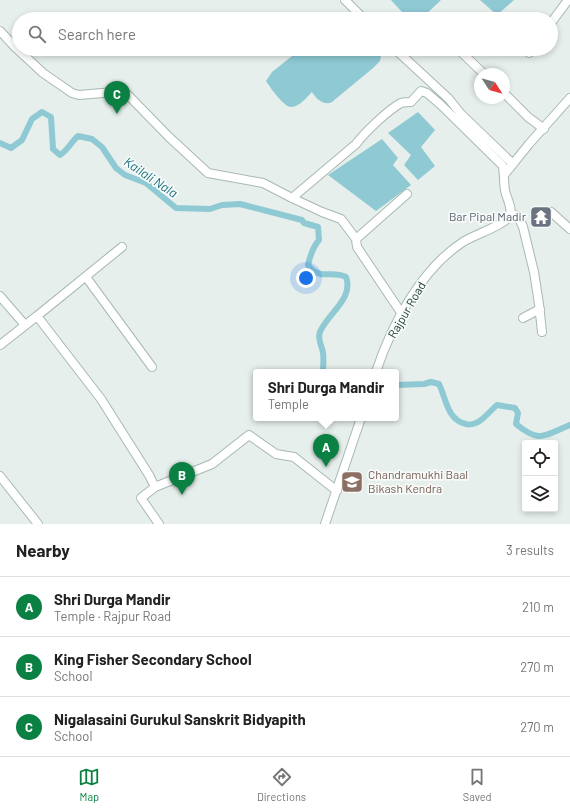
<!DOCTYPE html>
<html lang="en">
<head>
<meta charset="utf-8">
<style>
	:root { --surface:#fff; --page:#f6f6f6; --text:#222; --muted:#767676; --line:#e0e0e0; --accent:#0b8043 }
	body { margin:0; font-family:Barlow,sans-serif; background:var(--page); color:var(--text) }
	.controls { position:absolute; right:12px; bottom:12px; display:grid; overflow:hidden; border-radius:4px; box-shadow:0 2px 6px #0003 }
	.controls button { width:36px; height:36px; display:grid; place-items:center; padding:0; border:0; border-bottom:1px solid var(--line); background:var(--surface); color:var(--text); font:20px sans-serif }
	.compass { position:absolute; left:474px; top:68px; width:36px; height:36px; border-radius:50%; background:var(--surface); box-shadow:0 2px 6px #0003; rotate:126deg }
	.you { position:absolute; left:306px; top:278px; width:14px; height:14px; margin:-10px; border:3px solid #fff; border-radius:50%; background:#1a73e8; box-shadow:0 0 0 6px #1a73e833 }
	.badge { display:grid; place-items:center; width:26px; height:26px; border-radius:50%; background:var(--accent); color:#fff; font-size:13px; font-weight:700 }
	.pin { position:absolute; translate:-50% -33px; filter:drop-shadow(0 1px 2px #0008) }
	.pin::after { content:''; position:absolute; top:21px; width:14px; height:12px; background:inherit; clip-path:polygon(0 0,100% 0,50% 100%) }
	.popup { position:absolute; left:253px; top:369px; width:146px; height:52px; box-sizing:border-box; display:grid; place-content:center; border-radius:4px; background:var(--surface); filter:drop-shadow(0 1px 3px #0005); font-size:13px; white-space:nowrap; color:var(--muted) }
	.popup b { font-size:15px; color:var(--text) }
	.popup::after { content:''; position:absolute; left:50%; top:100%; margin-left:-8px; border:8px solid transparent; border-top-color:var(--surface) }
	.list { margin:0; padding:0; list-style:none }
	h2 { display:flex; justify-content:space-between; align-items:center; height:52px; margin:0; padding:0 16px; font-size:17px }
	h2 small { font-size:13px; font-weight:400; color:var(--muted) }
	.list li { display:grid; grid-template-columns:26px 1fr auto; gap:12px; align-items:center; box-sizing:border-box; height:60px; padding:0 16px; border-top:1px solid var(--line) }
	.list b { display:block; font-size:15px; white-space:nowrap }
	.list p { margin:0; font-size:13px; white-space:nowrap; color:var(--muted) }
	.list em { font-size:13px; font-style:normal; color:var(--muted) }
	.icon { flex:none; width:22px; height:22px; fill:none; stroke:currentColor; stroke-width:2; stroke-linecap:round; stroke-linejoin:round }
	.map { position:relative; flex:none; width:570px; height:524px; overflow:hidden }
	.search { position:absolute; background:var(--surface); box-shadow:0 2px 6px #0003; left:12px; right:12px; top:12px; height:44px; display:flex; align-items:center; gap:10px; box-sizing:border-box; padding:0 14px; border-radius:22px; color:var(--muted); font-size:15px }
	.sheet { height:232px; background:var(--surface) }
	nav { display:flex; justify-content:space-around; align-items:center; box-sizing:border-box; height:56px; border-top:1px solid var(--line); background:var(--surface); font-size:11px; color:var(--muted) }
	nav a { display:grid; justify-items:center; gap:2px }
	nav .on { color:var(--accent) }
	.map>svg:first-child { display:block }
</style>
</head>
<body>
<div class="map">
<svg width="570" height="524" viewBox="0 0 570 524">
	<rect width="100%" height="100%" fill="#e6efeb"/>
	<path fill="#8ec9d4" d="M 391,0 L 441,0 L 421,19 L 397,19 L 402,15 L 402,12 Z
		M 480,0 L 514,0 L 497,15 Z
		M 301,49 L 379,49 L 382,52 L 380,61 L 373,68 L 332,102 C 324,106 316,99 312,92 C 307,97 300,106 292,107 C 284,108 270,87 266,81 L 272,72 Z
		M 418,112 L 435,130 L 421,147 L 435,166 L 418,180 L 404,165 L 411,155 L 388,133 Z
		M 382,139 L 398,158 L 393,165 L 411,185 L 376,211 L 328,175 Z"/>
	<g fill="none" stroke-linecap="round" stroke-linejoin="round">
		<path stroke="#8ec9d4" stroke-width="6" d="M 0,143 L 11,148 L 22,140 L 32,119 L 42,112 L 51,117 L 53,149 L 60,155 C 68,150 71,142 78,136 L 92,139 L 102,147 L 116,168 L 125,175 L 146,183 L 176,208 L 210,209 L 222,205 L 240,204 L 302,220 L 304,223 L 318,227 L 319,240 C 313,247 310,256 308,265 C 319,281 332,270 346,277 C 354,299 328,313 320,332 C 317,340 322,345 323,353 C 324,359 323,366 323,372
			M 396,385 L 424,384 L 431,382 L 439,384 C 446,398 447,420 466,424 C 469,425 475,424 478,422 C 484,419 491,410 497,405 L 515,408 L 518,413 L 516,424 C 540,444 544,435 570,425"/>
		<g stroke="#a8b8b2" stroke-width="10">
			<path id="minor" d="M 345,0 L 364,19
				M 551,23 L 568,0
				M 0,31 L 14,46 L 43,73 L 72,93 L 79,95 L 114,92 L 128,95 L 169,137 L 208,173 L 263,183 L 292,198 L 322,212 L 341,219 L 356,239 L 357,247 L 402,314
				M 395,49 L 449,99 L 461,114 L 513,164
				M 458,49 L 484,74
				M 526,49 L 529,53 L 534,49
				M 504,93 L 528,117 L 544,129
				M 292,198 L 356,144 C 365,132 388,110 401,103 C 404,102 408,102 411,102 L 421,91 L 427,93 L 441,105 L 503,166 L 504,178
				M 551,212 L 570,229
				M 510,214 L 518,216 L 523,227 L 534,272 L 539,304 L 542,332
				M 356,239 L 407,194
				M 86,277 L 152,367
				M 0,296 L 25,325
				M 37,316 L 122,247
				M 523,318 L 540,309
				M 0,345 L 37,316 L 101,399 L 149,475 L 155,487 L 141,498 L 159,524
				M 376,372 C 391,326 421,269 463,242 C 474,235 502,226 509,217 C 514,209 506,198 505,190 C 504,185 504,180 504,175 L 529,144 L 570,98
				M 0,476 L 38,524
				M 155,487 L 212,464 L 249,435 L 276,454 L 294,457 L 337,491
				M 325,524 L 361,418"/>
		</g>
		<use href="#minor" stroke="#fff" stroke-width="8"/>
	</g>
	<defs>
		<g id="temple-square" transform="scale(1.15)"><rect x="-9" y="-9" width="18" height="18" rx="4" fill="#6b7280" stroke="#f7fbf9"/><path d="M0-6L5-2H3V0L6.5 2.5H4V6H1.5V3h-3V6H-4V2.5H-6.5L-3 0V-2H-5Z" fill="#fff"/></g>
		<g id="school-square" transform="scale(1.15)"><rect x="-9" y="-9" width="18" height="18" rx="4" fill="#8d6e63" stroke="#f7fbf9"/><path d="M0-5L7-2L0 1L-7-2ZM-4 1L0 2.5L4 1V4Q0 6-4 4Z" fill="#fff"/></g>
	</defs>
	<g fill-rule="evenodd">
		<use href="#temple-square" x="541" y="217"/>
		<use href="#school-square" x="352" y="482"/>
	</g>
	<g text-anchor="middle" stroke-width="3.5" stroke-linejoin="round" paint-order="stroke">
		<g font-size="12" fill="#5b616d" stroke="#f7fbf9" text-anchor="end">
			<text x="526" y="221">Bar Pipal Madir</text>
		</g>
		<g font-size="12" fill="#24423a" stroke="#f7fbf9">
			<text transform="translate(407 310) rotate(-60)" y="4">Rajpur Road</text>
		</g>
		<g font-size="12" fill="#785e54" stroke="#f7fbf9" text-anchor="start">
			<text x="368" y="479">Chandramukhi Baal<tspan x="368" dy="14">Bikash Kendra</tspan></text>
		</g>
		<g font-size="13" font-style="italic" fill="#1c6f80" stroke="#f7fbf9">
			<text transform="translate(151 177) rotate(34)" y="5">Kailali Nala</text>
		</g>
	</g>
</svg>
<div class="controls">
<button><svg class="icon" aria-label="locate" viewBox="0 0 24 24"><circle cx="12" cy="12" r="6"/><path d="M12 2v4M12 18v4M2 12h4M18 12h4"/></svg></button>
<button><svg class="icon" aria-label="layers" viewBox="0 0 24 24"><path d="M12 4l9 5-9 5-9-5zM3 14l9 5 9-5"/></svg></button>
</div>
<svg class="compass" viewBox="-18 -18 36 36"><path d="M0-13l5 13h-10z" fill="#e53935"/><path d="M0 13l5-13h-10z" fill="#767676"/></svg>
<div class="you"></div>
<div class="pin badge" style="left:326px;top:467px">A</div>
<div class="popup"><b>Shri Durga Mandir</b>Temple</div>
<div class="pin badge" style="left:182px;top:495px">B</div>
<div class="pin badge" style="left:117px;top:114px">C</div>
<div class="search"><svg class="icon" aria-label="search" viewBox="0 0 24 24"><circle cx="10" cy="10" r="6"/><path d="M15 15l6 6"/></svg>Search here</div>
</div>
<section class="sheet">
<h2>Nearby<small>3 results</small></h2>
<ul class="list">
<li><span class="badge">A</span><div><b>Shri Durga Mandir</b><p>Temple · Rajpur Road</p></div><em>210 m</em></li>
<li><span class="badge">B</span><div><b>King Fisher Secondary School</b><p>School</p></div><em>270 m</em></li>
<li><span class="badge">C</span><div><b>Nigalasaini Gurukul Sanskrit Bidyapith</b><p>School</p></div><em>270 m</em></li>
</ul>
</section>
<nav>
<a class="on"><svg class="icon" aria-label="map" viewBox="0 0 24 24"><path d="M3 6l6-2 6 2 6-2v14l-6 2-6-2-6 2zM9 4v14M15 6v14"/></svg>Map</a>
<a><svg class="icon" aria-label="directions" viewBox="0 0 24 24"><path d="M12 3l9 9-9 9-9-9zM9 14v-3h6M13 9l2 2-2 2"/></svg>Directions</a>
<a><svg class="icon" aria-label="saved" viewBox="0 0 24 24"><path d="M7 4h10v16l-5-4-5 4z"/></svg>Saved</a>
</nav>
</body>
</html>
